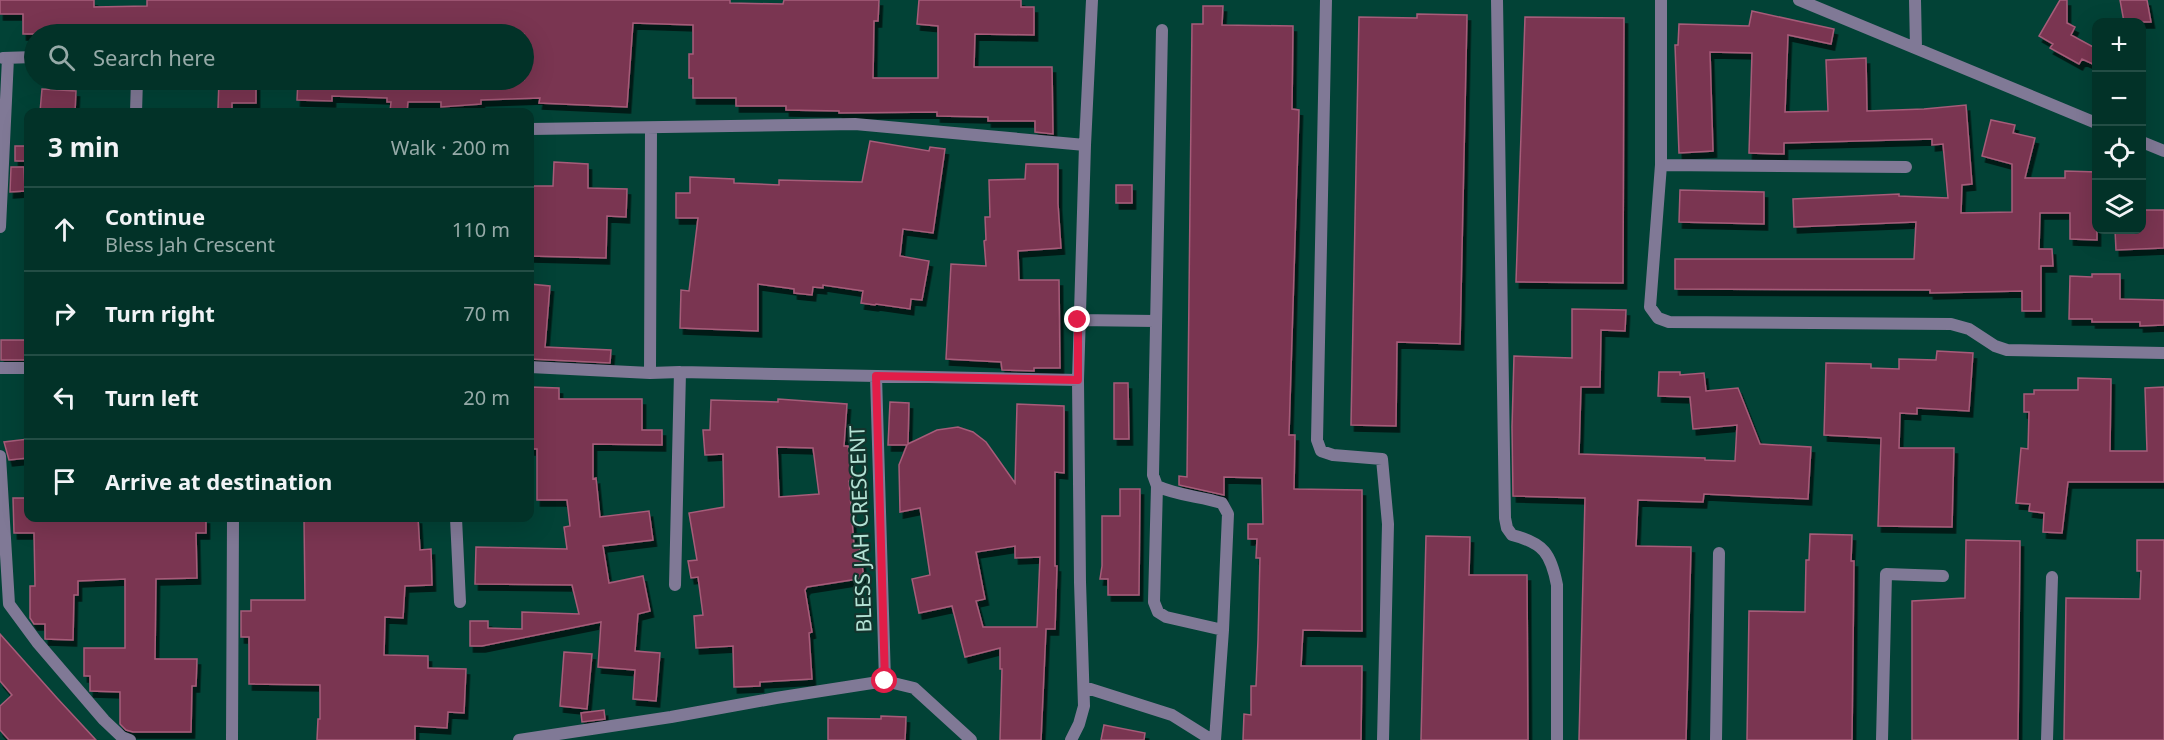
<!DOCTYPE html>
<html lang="en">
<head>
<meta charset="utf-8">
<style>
	:root { --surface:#023228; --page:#0c3a30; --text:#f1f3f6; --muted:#96aaa8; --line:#234d45 }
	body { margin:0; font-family:"Noto Sans",sans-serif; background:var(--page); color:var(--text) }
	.controls { position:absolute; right:18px; top:18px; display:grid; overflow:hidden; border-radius:12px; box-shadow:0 6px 24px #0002 }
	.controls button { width:54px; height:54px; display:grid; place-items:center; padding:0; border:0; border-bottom:2px solid var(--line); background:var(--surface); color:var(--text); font:30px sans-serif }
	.stop { position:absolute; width:18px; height:18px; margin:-14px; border:4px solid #e11d48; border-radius:50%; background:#fff }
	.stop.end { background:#e11d48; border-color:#fff; box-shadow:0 2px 6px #0008 }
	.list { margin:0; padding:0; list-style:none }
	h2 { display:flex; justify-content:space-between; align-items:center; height:78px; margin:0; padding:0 24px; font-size:26px }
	h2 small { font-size:20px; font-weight:400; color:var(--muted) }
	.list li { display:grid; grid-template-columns:39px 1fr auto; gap:18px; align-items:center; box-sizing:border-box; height:84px; padding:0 24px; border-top:2px solid var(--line) }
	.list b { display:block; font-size:22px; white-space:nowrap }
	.list p { margin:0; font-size:20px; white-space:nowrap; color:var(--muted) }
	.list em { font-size:20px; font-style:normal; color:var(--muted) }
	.icon { flex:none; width:33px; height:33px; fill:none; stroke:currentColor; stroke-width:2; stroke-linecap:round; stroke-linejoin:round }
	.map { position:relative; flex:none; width:2164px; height:740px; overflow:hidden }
	.search { position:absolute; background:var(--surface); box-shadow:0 6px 24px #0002; left:24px; top:24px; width:510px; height:66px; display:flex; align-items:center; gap:15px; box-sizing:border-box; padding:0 21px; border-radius:33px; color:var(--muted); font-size:22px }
	.panel { position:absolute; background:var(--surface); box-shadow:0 6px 24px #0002; left:24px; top:108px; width:510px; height:414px; border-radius:12px }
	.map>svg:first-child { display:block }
</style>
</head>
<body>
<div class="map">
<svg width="2164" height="740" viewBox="0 0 2164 740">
	<defs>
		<filter id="shadow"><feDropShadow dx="3.5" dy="6" stdDeviation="0" flood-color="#0009"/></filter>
	</defs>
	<rect width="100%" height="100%" fill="#024236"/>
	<path fill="#7a3451" stroke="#a65c79" stroke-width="1.5" fill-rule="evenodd" filter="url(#shadow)" d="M 0,0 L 94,0 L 94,7 L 147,6 L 147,0 L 730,0 L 730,3 L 783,4 L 784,0 L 879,0 L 878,21 L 874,21 L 873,78 L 938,78 L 938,26 L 917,24 L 919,0 L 1021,0 L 1021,7 L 1034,7 L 1034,35 L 975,34 L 974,67 L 1052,67 L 1053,134 L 1035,132 L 1035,121 L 988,121 L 988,117 L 937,116 L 937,112 L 839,113 L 839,111 L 786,110 L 786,106 L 736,106 L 736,98 L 693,98 L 693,78 L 689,78 L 689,54 L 693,54 L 693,25 L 633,23 L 627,107 L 539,103 L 540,98 L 481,100 L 481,104 L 441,107 L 441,102 L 408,102 L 407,112 L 390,112 L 391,102 L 387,102 L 387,98 L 332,96 L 332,101 L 297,100 L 298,80 L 524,80 L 524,34 L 23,34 L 23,14 L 0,14 Z
		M 2060,0 L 2067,0 L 2067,23 L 2075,27 L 2071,35 L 2097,49 L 2097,66 L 2082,59 L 2079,64 L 2050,48 L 2053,44 L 2039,36 Z
		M 2120,0 L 2147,0 L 2151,22 L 2124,22 Z
		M 1203,6 L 1223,6 L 1222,25 L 1293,26 L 1292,109 L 1299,110 L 1289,435 L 1295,435 L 1294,489 L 1362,490 L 1362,631 L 1303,630 L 1301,666 L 1362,666 L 1361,740 L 1243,740 L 1244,714 L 1251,715 L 1251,686 L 1256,686 L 1258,640 L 1260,558 L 1256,558 L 1257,539 L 1248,539 L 1248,524 L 1263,524 L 1262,478 L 1224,477 L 1224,495 L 1179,485 L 1179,476 L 1187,477 L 1192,24 L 1203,24 Z
		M 1752,11 L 1834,29 L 1831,44 L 1788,35 L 1785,112 L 1828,111 L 1826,60 L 1866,58 L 1867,111 L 1924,109 L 1966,105 L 1972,184 L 1962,185 L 1961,213 L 2012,212 L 2012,164 L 1982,156 L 1991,120 L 2015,125 L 2013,133 L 2035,138 L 2025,178 L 2065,178 L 2065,171 L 2097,172 L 2097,240 L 2070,239 L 2070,213 L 2040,213 L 2039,249 L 2052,249 L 2053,266 L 2041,266 L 2041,311 L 2022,311 L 2022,291 L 1930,293 L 1930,290 L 1675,289 L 1675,259 L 1914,259 L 1916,222 L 1794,227 L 1793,199 L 1899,194 L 1899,196 L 1948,198 L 1943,144 L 1932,145 L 1932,139 L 1784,143 L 1784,154 L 1749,153 L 1752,53 L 1710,52 L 1713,151 L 1679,153 L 1675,45 L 1678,45 L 1679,24 L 1749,26 Z
		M 1417,14 L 1467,15 L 1460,344 L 1397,342 L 1396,426 L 1351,425 L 1359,17 L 1417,18 Z
		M 1525,17 L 1624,18 L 1623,283 L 1516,282 Z
		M 219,80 L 256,80 L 256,103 L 232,103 L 232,109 L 218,109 Z
		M 42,89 L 76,91 L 75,112 L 40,112 Z
		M 870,141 L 929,151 L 930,147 L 945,149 L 933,233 L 903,229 L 900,256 L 929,261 L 922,300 L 911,299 L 910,309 L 876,304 L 875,305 L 861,303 L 863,291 L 823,285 L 823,288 L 813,287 L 812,295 L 794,293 L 794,289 L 758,284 L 758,331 L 680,328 L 681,290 L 689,291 L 698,218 L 676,218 L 676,193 L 690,193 L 690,177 L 734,179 L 734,183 L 779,185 L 779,180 L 862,182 Z
		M 15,146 L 28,146 L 28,161 L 15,161 Z
		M 554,162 L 588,164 L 588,188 L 627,189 L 626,217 L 607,216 L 606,258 L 530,256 L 530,186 L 553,186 Z
		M 1026,164 L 1058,164 L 1058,204 L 1061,248 L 1018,251 L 1019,280 L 1059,280 L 1060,368 L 1034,368 L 1034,371 L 1002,370 L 1001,362 L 946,359 L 951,264 L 986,266 L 984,241 L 986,240 L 985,217 L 990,217 L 989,180 L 1025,179 Z
		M 11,167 L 24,167 L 25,191 L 10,192 Z
		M 1116,185 L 1132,185 L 1132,203 L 1116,203 Z
		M 1680,190 L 1764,192 L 1764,224 L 1679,222 Z
		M 2142,210 L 2164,210 L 2164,248 L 2116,250 L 2115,230 L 2142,230 Z
		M 2092,274 L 2120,274 L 2120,299 L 2164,300 L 2164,325 L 2140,326 L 2140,322 L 2092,322 L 2092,319 L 2069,319 L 2070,276 L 2092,277 Z
		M 530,284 L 550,286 L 545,347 L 611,350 L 610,363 L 530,359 Z
		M 1572,309 L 1626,310 L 1625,331 L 1601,330 L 1600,387 L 1581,387 L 1579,454 L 1705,458 L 1705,460 L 1735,461 L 1737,425 L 1693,429 L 1690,397 L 1658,396 L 1659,372 L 1680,372 L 1680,375 L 1704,373 L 1706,391 L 1738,388 L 1760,444 L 1811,447 L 1808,499 L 1704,494 L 1703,502 L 1638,500 L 1636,546 L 1691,547 L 1686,740 L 1579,740 L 1585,498 L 1513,496 L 1512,427 L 1514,356 L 1572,358 Z
		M 1,340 L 28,340 L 28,360 L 1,360 Z
		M 1937,351 L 1973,353 L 1969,411 L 1917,408 L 1917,414 L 1900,413 L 1899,448 L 1954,448 L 1952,527 L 1878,526 L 1881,438 L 1824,435 L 1826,363 L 1871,364 L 1871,368 L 1899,369 L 1899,359 L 1936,360 Z
		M 2078,378 L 2111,379 L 2110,451 L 2147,451 L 2145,388 L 2164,387 L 2164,482 L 2068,482 L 2062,533 L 2043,532 L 2044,513 L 2029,511 L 2030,504 L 2016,503 L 2021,448 L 2028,449 L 2029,412 L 2024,412 L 2024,394 L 2034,394 L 2034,390 L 2078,390 Z
		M 1114,383 L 1128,383 L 1129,439 L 1114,439 Z
		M 530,387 L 559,388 L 559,399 L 642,399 L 642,430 L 662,430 L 662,445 L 593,444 L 593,479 L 596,478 L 600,517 L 649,511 L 653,540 L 603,546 L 609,583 L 643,576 L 650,611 L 638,614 L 635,651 L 660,653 L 656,701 L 633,699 L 635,670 L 598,667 L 601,622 L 482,646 L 470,646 L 470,621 L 488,621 L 488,628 L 522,629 L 522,612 L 579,614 L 572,585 L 475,584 L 476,547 L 567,549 L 564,527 L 570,526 L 567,500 L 537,500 L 537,449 L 530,449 Z
		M 778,399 L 847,404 L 844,446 L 848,446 L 853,480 L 849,481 L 854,545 L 859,544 L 864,578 L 807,587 L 805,590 L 812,632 L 809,633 L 812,679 L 760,682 L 760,686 L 734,687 L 733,646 L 696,648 L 694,616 L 703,615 L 698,577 L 691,578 L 688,561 L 697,560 L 689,513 L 724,507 L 723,454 L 705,455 L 703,430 L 710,430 L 711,400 L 778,402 ZM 777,447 L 813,448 L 819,494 L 779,497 Z
		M 890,402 L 909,403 L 908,444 L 937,430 L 958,427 L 973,432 L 986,442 L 1015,483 L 1017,404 L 1064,406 L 1064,473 L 1055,472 L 1055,566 L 1057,566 L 1055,629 L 1046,629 L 1041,740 L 1000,740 L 1002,669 L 1000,669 L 1000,648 L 965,657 L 952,606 L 919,613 L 912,579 L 930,575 L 920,508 L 900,512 L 899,465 L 907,445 L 888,445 ZM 1015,546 L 1015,558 L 1040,557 L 1037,627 L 983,627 L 976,601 L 985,599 L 976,552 Z
		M 28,439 L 28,458 L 9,460 L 4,442 Z
		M 1120,489 L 1140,489 L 1139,595 L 1108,595 L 1108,579 L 1100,579 L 1102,566 L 1102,516 L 1120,516 Z
		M 13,498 L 28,498 L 28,518 L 206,518 L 206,533 L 196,533 L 197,578 L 156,579 L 155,659 L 197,659 L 196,686 L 192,686 L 191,732 L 133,732 L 126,730 L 120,724 L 120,692 L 90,691 L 90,676 L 84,676 L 84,648 L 125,648 L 125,579 L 78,581 L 78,595 L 74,595 L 73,640 L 45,639 L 45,624 L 34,624 L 30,618 L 30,586 L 35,586 L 34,533 L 14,533 Z
		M 304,518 L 418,518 L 420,550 L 431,549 L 432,585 L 405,586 L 403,618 L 385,617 L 384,655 L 428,656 L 428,668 L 466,669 L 464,713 L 448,712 L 447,728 L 415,726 L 415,740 L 317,740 L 318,719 L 320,719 L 320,685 L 249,684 L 249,637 L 241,637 L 241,611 L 251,611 L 251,600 L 305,600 Z
		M 1810,534 L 1852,535 L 1851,561 L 1854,561 L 1852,740 L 1747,740 L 1749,611 L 1805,612 L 1806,560 L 1809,560 Z
		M 1426,536 L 1470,537 L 1469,575 L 1527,575 L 1528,740 L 1421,740 Z
		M 1966,540 L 2020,541 L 2018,740 L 1912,740 L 1912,601 L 1965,598 Z
		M 2137,540 L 2164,540 L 2164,740 L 2064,740 L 2066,598 L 2140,599 L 2141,571 L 2137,571 Z
		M 0,634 L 57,698 L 96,740 L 9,740 L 0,730 L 0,706 L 12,695 L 0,681 Z
		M 564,652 L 592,654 L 587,709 L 560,706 Z
		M 604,710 L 605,719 L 582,722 L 581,713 Z
		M 881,716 L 906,717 L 905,740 L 828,740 L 828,718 L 881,719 Z
		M 1104,725 L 1145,733 L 1144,740 L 1101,740 Z"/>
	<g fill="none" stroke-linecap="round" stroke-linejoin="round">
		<path stroke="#807996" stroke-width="12" d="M 1326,0 L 1317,440 L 1321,451 L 1333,455 L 1382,459 L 1388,524 L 1383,740
			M 1497,0 L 1505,518 L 1507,528 L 1512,535 C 1544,543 1551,554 1557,585 L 1557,740
			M 1661,0 L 1661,165 L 1650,307 L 1658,318 L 1669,322 L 1951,324 L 1969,329 L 1995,346 L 2007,350 L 2164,353
			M 1799,0 L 2096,123
			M 1915,0 L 1916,48
			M 1162,30 L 1153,475 L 1157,486 C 1178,496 1200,496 1222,503 L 1228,514 L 1223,630 L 1215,740
			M 3,58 L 34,57
			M 136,112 L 137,80
			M 530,129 L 855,124 L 1085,145
			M 2142,142 L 2164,151
			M 1661,165 L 1906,167
			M 0,227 L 8,58
			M 1078,320 L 1155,321
			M 530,367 L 650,373 L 680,372 L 1078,380
			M 0,368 L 28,368
			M 650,373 L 651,128
			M 876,376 L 885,681
			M 0,456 L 9,604 L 37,642 L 104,720 L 122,737 L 130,740
			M 1157,486 L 1154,602 L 1158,612 L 1166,617 L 1223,630
			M 456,518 L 460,602
			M 675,585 L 680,372
			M 1084,687 L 1172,715 L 1212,740
			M 232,740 L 233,518
			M 519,740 L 671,717 L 776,698 L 885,681 L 914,688 L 971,740
			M 1071,740 L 1079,724 L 1084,706 L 1080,582 L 1078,380 L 1085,145 L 1092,0
			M 1716,740 L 1719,553
			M 1882,740 L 1886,574 L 1943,576
			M 2047,740 L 2052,577"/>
	</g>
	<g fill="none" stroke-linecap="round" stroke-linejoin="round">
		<path stroke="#e11d48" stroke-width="8" d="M 885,681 L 876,376 L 1078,380 L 1078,320"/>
	</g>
	<g text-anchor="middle" stroke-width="4.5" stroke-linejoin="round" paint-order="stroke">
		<g font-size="21" fill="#b3e2d5" stroke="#13342d">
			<text transform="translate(861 529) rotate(-92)" y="7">BLESS JAH CRESCENT</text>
		</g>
	</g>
</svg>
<div class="controls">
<button>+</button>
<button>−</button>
<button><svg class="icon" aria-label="locate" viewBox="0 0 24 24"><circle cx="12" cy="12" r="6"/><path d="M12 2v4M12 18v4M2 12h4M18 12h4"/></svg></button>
<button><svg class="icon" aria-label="layers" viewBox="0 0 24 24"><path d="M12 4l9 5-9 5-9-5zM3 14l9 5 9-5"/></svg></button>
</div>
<div class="stop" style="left:885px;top:681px"></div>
<div class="stop end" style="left:1078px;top:320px"></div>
<div class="search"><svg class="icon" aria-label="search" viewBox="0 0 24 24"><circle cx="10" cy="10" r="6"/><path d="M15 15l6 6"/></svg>Search here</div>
<section class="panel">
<h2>3 min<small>Walk · 200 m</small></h2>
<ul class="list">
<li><svg class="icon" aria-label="ahead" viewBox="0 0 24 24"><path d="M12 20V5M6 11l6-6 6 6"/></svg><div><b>Continue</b><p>Bless Jah Crescent</p></div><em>110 m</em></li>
<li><svg class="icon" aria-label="right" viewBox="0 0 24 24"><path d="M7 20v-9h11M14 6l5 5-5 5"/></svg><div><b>Turn right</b></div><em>70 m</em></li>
<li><svg class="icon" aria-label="left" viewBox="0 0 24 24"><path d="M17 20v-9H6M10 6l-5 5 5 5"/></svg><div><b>Turn left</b></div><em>20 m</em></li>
<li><svg class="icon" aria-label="arrive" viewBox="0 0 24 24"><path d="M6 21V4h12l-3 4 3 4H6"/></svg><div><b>Arrive at destination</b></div></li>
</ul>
</section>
</div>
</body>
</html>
